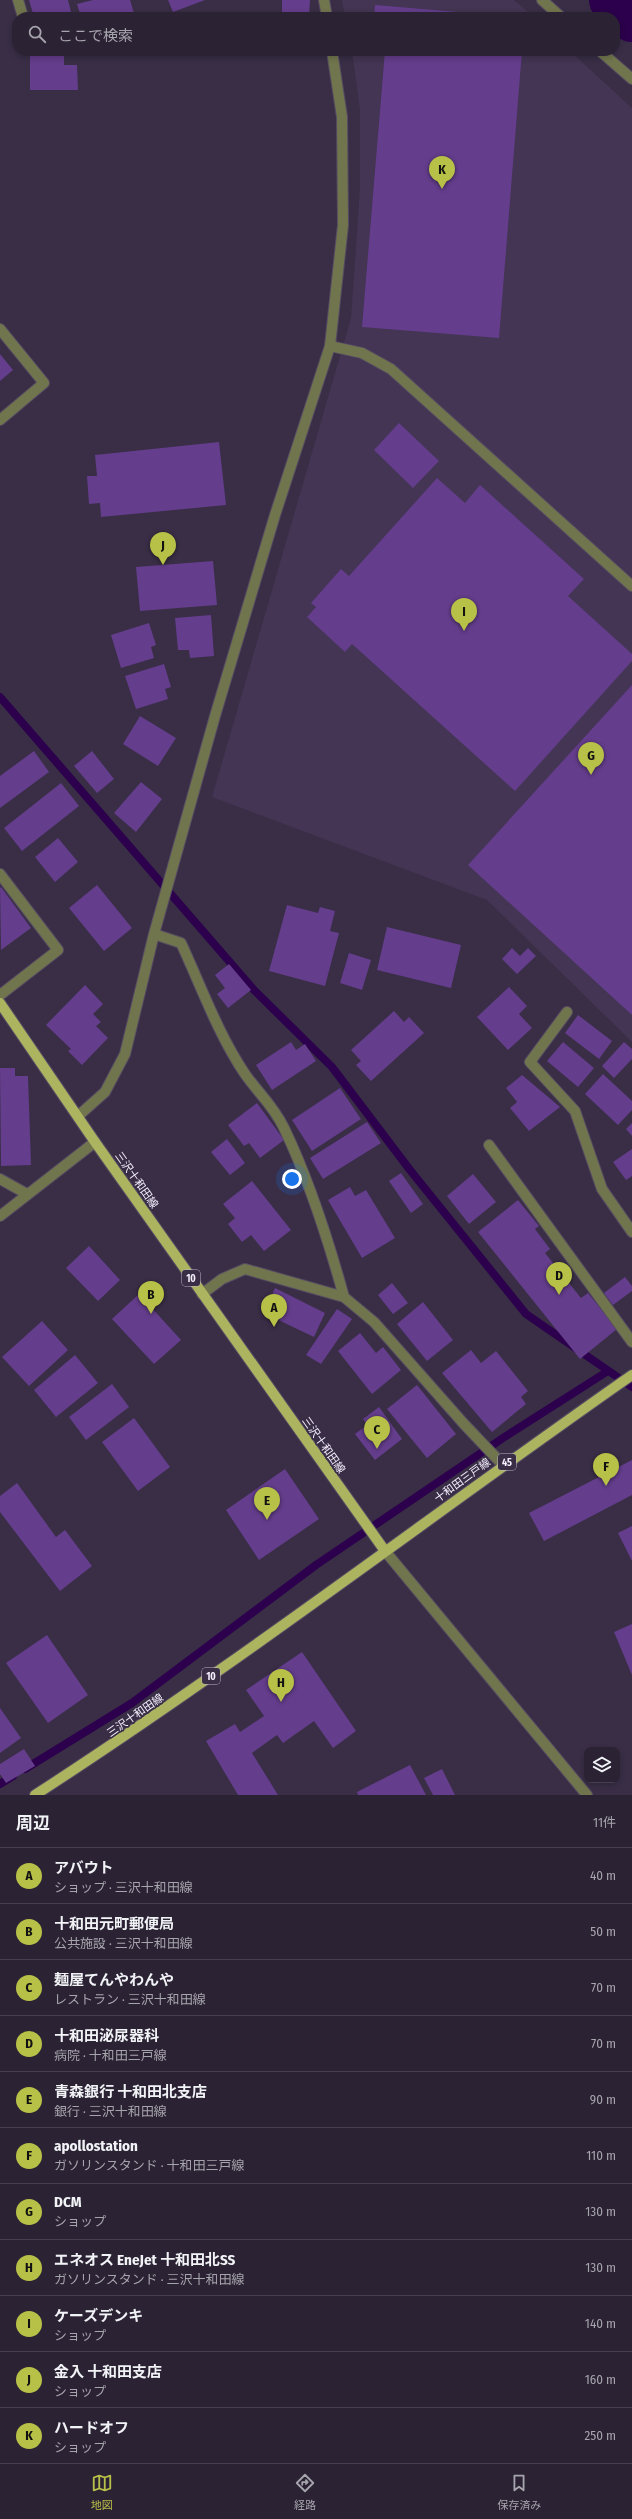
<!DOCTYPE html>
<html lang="ja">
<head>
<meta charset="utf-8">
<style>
	:root { --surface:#2b2234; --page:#372f40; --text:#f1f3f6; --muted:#a6a4ac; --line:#473f4f; --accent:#b8c147 }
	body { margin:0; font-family:"Fira Sans Condensed","Noto Sans JP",sans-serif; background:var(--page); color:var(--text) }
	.controls { position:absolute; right:12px; bottom:12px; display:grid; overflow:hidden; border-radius:8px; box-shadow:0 2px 6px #0003 }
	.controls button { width:36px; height:36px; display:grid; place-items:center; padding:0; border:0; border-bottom:1px solid var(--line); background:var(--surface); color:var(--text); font:20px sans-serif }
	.you { position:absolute; left:292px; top:1179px; width:14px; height:14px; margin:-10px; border:3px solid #fff; border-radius:50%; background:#1a73e8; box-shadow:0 0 0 6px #1a73e833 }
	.badge { display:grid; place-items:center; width:26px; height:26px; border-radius:50%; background:var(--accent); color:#111; font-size:13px; font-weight:700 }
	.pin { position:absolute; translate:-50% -33px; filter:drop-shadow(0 1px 2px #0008) }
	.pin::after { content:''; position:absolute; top:21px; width:14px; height:12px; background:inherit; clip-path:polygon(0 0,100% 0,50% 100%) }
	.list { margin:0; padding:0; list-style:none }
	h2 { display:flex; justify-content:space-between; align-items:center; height:52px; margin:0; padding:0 16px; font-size:17px }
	h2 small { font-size:13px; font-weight:400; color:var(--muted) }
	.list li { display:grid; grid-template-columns:26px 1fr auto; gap:12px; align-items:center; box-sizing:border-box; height:56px; padding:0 16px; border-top:1px solid var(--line) }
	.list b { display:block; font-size:15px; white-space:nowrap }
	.list p { margin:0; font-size:13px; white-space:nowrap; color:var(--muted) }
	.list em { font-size:13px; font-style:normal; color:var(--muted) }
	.icon { flex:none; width:22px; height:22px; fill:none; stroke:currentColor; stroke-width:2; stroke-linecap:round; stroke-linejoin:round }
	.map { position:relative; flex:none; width:632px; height:1795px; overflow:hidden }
	.search { position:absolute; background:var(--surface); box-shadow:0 2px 6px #0003; left:12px; right:12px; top:12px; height:44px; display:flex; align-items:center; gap:10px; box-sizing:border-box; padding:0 14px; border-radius:16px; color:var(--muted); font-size:15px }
	.sheet { height:668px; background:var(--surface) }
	nav { display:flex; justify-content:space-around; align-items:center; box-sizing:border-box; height:56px; border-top:1px solid var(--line); background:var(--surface); font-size:11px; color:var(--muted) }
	nav a { display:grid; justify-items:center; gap:2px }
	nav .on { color:var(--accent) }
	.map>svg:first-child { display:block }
</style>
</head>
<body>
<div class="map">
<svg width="632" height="1795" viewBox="0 0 632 1795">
	<rect width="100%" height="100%" fill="#392e46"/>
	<path fill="#433553" d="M 342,0 L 514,0 L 534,17 L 345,17 Z
		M 352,51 L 570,51 L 632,108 L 632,1042 L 487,900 L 212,797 L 351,318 L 360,188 L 360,110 Z"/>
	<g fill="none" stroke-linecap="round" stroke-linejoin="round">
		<path stroke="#2c004c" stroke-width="8" d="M 0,697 L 254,990 L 332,1067 L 410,1170 L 526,1314 L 632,1387
			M 25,1769 L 132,1703 L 316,1565 L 503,1438 L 608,1371
			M 0,1784 L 13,1776"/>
		<path stroke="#2c004c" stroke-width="48" d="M 613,0 L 632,18"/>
	</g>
	<path fill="#643d8c" d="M 29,0 L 68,0 L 71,12 L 54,17 L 34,17 Z
		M 93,0 L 130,0 L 135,17 L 81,17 L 77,4 Z
		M 168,0 L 205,0 L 173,12 Z
		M 282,0 L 310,0 L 309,17 L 282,17 Z
		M 375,5 L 505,16 L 505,17 L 374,17 Z
		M 30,51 L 64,51 L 64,65 L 77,65 L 78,90 L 30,90 Z
		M 385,51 L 522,51 L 499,338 L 362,327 Z
		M 0,354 L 13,370 L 0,381 Z
		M 399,423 L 439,461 L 413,488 L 374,450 Z
		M 219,442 L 226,505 L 101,517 L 100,503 L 89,504 L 87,476 L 97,476 L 95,455 Z
		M 437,478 L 465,503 L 480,485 L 584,579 L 568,596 L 632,654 L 632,661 L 515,791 L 352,644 L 345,652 L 307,617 L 316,607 L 311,603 L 341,569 L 349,576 Z
		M 213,561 L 217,605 L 140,611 L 136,567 Z
		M 211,615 L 214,656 L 190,658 L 189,650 L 178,650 L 175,618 Z
		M 149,623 L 156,645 L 151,647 L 154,658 L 121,668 L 111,635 Z
		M 164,664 L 171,687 L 165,689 L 168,699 L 136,709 L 125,676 Z
		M 632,685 L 632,1015 L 468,865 Z
		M 140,716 L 176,738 L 158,766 L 123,744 Z
		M 34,751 L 49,772 L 0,808 L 0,776 Z
		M 92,751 L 114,779 L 97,793 L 74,766 Z
		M 141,782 L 162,799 L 136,832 L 114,813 Z
		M 61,783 L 79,806 L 22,851 L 4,828 Z
		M 58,838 L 78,862 L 55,882 L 35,857 Z
		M 97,885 L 132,928 L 104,951 L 69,908 Z
		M 1,887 L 31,928 L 1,950 L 0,888 Z
		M 287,905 L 318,913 L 320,907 L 335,911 L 330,931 L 339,933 L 325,986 L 269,971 Z
		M 387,927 L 461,945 L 451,988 L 377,970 Z
		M 512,948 L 520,956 L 528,948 L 536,956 L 517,974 L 502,959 Z
		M 349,953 L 371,960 L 362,990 L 340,983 Z
		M 229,964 L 251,990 L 228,1008 L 217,994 L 225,988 L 215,975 Z
		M 85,985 L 103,1004 L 93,1014 L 101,1022 L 96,1026 L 108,1038 L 82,1065 L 68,1051 L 71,1049 L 46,1025 Z
		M 509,987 L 527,1006 L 519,1014 L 532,1028 L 508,1050 L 477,1017 Z
		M 394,1011 L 404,1022 L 409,1017 L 424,1033 L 371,1081 L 356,1065 L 361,1061 L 351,1050 Z
		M 578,1015 L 612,1041 L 599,1059 L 565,1033 Z
		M 291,1042 L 296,1050 L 305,1044 L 316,1061 L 272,1090 L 256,1065 Z
		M 563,1042 L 594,1068 L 578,1087 L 547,1061 Z
		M 624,1042 L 632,1049 L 632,1059 L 614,1078 L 602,1066 Z
		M 0,1068 L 15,1068 L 15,1076 L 28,1076 L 31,1165 L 1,1166 Z
		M 603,1074 L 632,1101 L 632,1110 L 618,1125 L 585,1094 Z
		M 522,1075 L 560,1107 L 529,1131 L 510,1108 L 517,1102 L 506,1088 Z
		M 340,1088 L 361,1119 L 312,1151 L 292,1120 Z
		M 257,1103 L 284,1140 L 260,1158 L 249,1143 L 244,1146 L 228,1125 Z
		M 367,1122 L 381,1143 L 323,1179 L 310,1158 Z
		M 632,1123 L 632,1136 L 626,1129 Z
		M 227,1139 L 245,1163 L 230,1175 L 211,1152 Z
		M 632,1149 L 632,1176 L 626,1180 L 613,1162 Z
		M 401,1173 L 423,1204 L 411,1213 L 389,1181 Z
		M 473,1174 L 496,1202 L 469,1224 L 447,1196 Z
		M 252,1181 L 291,1230 L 264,1251 L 251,1235 L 242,1242 L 228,1224 L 235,1218 L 223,1204 Z
		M 350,1187 L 355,1196 L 366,1190 L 395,1238 L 362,1258 L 328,1200 Z
		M 518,1200 L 539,1226 L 535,1229 L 550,1249 L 545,1253 L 581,1298 L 588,1293 L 617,1329 L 580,1359 L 478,1232 Z
		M 89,1246 L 120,1280 L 98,1301 L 66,1268 Z
		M 625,1277 L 632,1286 L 632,1291 L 613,1305 L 604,1293 Z
		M 392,1283 L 408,1303 L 393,1314 L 378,1295 Z
		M 275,1288 L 325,1313 L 314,1337 L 272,1317 L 276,1308 L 268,1304 Z
		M 139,1294 L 181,1340 L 154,1364 L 112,1319 Z
		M 423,1302 L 453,1340 L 427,1361 L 397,1324 Z
		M 337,1309 L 352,1319 L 321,1364 L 306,1355 Z
		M 42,1321 L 68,1350 L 29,1386 L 2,1357 Z
		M 360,1333 L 376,1353 L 383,1347 L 401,1370 L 372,1394 L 338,1351 Z
		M 471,1350 L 481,1363 L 496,1351 L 528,1391 L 521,1397 L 526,1404 L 492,1432 L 442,1373 Z
		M 75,1355 L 98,1383 L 56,1417 L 34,1390 Z
		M 112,1384 L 129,1407 L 86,1440 L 69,1417 Z
		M 417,1385 L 456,1434 L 427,1458 L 387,1409 Z
		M 379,1407 L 402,1439 L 375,1460 L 355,1434 L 367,1425 L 363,1419 Z
		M 134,1418 L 170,1467 L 138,1491 L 102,1442 Z
		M 632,1460 L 632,1495 L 544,1541 L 529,1513 Z
		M 285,1469 L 319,1519 L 259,1560 L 226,1510 Z
		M 17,1483 L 56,1537 L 65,1530 L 92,1566 L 60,1591 L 0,1512 L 0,1496 Z
		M 632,1526 L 632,1561 L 618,1533 Z
		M 632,1624 L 632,1675 L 614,1632 Z
		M 47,1635 L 88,1695 L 48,1723 L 6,1663 Z
		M 302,1652 L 356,1731 L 333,1748 L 314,1721 L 283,1743 L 277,1735 L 252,1753 L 278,1795 L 238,1795 L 206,1741 L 235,1724 L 240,1732 L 264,1716 L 246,1690 Z
		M 0,1708 L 21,1738 L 0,1753 Z
		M 24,1749 L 35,1766 L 6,1783 L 0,1774 L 0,1764 Z
		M 410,1765 L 426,1795 L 358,1795 L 357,1792 Z
		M 442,1769 L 455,1795 L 433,1795 L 424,1778 Z"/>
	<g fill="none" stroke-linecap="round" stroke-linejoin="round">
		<g stroke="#574d63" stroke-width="12">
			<path id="service" d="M 0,329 L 44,383 L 0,420
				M 330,346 L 362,353 L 391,369 L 632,586
				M 0,874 L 58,950 L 0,995
				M 567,1012 L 530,1062 L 575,1111 L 602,1189 L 632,1232
				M 489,1145 L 632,1342"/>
		</g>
		<g stroke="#574d63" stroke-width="12">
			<path id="minor" d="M 18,0 L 23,17
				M 324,0 L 327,17
				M 154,934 L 181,943 C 201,986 218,1034 245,1074 C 259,1094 273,1105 284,1128 C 310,1182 328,1239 344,1297
				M 78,1116 L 105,1092 L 125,1054 L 154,934 L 215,716 L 275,515 L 330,346 L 343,225 L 342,117 L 332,51
				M 0,1179 L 27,1194
				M 0,1216 L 95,1142
				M 202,1294 L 222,1279 L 245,1269 L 344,1297 L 374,1322 L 464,1424 L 503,1465"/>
		</g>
		<g stroke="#574d63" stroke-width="12">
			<path id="tertiary" d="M 542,0 L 561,17
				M 600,51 L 632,79
				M 385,1551 L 587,1795"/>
		</g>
		<g stroke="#574d63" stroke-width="12">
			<path id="primary" d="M 0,1003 L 95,1142 L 385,1551
				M 35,1795 C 239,1663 433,1514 632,1375"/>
		</g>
		<use href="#service" stroke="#71754d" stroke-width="10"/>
		<use href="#minor" stroke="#71754d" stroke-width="10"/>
		<use href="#tertiary" stroke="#71754d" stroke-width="10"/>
		<use href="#primary" stroke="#adb460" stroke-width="10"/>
	</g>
	<g text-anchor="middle" stroke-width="3.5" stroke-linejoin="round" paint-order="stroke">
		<g fill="#392e46" stroke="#bdb5c7" stroke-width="1">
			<rect x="182" y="1270" width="18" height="16" rx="3"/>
			<rect x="498" y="1454" width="18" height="16" rx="3"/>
			<rect x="202" y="1668" width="18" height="16" rx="3"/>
		</g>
		<g font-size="10" font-weight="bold" fill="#f5effe">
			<text x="191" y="1282">10</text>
			<text x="507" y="1466">45</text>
			<text x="211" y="1680">10</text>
		</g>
		<g font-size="11" fill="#f5effe" stroke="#392e46">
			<text transform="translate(137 1180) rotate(55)" y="4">三沢十和田線</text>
			<text transform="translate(324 1445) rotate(55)" y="4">三沢十和田線</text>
			<text transform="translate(462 1480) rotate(-36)" y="4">十和田三戸線</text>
			<text transform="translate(135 1715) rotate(-35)" y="4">三沢十和田線</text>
		</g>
	</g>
</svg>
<div class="controls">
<button><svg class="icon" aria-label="layers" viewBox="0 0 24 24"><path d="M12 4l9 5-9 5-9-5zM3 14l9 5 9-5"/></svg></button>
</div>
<div class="you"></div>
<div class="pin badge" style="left:274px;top:1327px">A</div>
<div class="pin badge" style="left:151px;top:1314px">B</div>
<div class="pin badge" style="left:377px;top:1449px">C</div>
<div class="pin badge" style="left:559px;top:1295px">D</div>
<div class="pin badge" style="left:267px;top:1520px">E</div>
<div class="pin badge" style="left:606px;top:1486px">F</div>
<div class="pin badge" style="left:591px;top:775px">G</div>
<div class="pin badge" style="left:281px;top:1702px">H</div>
<div class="pin badge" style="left:464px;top:631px">I</div>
<div class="pin badge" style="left:163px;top:565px">J</div>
<div class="pin badge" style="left:442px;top:189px">K</div>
<div class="search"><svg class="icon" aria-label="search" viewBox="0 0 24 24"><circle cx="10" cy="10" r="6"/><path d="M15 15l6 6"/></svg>ここで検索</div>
</div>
<section class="sheet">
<h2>周辺<small>11件</small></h2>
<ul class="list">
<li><span class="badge">A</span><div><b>アバウト</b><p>ショップ · 三沢十和田線</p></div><em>40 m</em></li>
<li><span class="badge">B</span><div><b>十和田元町郵便局</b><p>公共施設 · 三沢十和田線</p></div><em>50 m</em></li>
<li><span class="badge">C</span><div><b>麺屋てんやわんや</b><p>レストラン · 三沢十和田線</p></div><em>70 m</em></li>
<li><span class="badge">D</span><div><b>十和田泌尿器科</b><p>病院 · 十和田三戸線</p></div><em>70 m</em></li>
<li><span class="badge">E</span><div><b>青森銀行 十和田北支店</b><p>銀行 · 三沢十和田線</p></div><em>90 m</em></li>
<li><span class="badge">F</span><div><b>apollostation</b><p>ガソリンスタンド · 十和田三戸線</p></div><em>110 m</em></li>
<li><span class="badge">G</span><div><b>DCM</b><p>ショップ</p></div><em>130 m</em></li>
<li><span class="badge">H</span><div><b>エネオス EneJet 十和田北SS</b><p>ガソリンスタンド · 三沢十和田線</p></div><em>130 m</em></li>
<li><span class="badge">I</span><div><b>ケーズデンキ</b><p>ショップ</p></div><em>140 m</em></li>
<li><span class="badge">J</span><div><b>金入 十和田支店</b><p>ショップ</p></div><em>160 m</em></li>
<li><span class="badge">K</span><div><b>ハードオフ</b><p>ショップ</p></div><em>250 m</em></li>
</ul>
</section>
<nav>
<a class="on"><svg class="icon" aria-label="map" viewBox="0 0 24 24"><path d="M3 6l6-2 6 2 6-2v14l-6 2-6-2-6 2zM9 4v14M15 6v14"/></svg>地図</a>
<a><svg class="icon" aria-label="directions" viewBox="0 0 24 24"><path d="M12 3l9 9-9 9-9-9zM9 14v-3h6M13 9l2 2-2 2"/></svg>経路</a>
<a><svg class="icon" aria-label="saved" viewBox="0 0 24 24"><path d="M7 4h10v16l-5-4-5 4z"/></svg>保存済み</a>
</nav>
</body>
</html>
